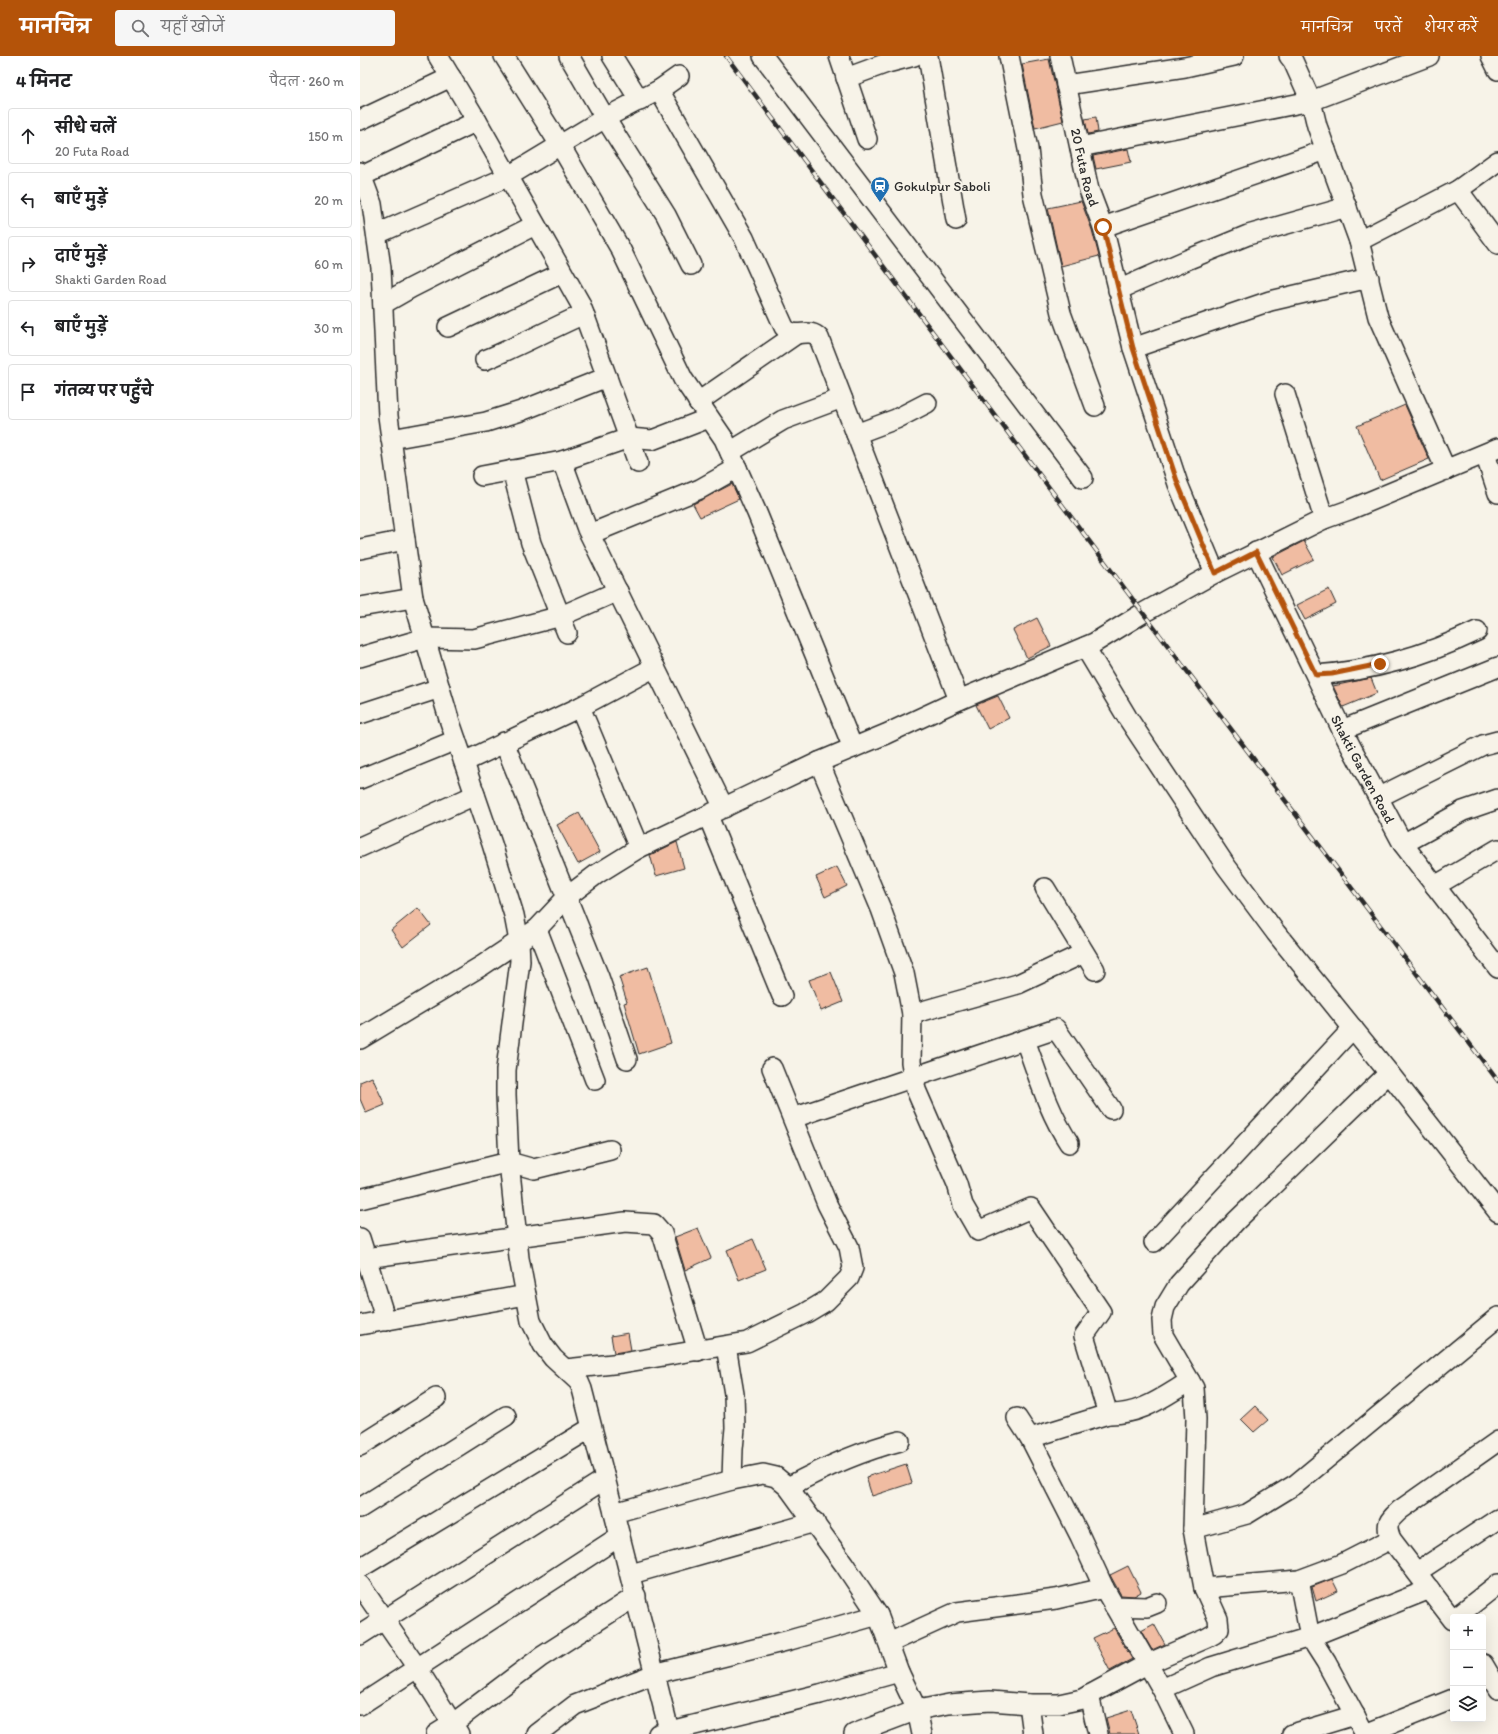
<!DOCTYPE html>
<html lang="hi">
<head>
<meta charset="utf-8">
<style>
	:root { --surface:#fff; --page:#f6f6f6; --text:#202124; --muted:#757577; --line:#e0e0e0; --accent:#b45309 }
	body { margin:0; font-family:Itim,"Playpen Sans Deva",sans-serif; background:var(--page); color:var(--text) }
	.controls { position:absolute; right:12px; bottom:12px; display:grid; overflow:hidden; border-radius:4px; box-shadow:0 4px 16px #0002 }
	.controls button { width:36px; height:36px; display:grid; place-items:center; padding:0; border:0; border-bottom:1px solid var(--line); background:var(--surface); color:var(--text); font:20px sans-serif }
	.stop { position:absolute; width:12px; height:12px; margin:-9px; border:3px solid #b45309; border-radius:50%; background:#fff }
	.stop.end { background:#b45309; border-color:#fff; box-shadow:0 1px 4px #0008 }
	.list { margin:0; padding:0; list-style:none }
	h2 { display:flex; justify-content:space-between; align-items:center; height:52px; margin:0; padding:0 16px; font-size:17px }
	h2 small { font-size:13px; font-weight:400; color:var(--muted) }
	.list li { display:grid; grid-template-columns:26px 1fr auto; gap:12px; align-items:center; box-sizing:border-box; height:56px; margin:0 8px 8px; padding:0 8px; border:1px solid var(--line); border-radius:4px }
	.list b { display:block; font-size:15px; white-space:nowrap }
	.list p { margin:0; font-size:13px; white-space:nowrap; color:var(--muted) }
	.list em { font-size:13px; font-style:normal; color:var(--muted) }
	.icon { flex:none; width:22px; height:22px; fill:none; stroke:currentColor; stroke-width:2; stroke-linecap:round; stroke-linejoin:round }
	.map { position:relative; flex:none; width:1138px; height:1678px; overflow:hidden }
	header { display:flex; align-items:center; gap:24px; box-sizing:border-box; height:56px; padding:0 20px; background:var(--accent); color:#fff }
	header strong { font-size:19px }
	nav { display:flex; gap:22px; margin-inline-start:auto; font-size:14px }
	.search { width:280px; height:36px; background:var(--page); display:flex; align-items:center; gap:10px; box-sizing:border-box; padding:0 14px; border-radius:4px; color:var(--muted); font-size:15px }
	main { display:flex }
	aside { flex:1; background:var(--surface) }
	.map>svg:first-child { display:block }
</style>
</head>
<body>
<header>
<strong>मानचित्र</strong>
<div class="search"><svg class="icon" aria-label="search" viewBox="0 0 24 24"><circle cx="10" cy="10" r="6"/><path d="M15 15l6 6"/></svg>यहाँ खोजें</div>
<nav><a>मानचित्र</a><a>परतें</a><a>शेयर करें</a></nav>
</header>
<main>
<aside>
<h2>4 मिनट<small>पैदल · 260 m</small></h2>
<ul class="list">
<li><svg class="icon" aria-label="ahead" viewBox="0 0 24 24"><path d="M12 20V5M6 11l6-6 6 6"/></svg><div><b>सीधे चलें</b><p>20 Futa Road</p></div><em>150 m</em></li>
<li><svg class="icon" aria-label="left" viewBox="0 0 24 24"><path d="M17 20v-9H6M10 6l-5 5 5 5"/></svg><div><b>बाएँ मुड़ें</b></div><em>20 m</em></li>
<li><svg class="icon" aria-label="right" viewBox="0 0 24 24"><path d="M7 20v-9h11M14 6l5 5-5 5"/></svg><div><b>दाएँ मुड़ें</b><p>Shakti Garden Road</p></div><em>60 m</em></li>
<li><svg class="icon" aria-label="left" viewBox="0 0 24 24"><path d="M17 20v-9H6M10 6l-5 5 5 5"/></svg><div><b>बाएँ मुड़ें</b></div><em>30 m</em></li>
<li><svg class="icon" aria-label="arrive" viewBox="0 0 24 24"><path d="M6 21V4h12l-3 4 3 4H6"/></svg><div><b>गंतव्य पर पहुँचे</b></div></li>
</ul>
</aside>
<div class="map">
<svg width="1138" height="1678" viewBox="0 0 1138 1678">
	<rect width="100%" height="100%" fill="#f7f3e8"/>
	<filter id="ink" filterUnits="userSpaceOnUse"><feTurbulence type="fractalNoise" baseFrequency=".025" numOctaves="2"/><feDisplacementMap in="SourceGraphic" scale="8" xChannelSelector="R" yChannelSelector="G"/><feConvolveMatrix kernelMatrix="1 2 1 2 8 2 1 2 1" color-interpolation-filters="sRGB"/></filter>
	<g filter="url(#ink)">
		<path fill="#f0bca2" stroke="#2b2b2b" d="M 689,3 L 703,65 L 675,72 L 662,8 Z
			M 736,61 L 738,76 L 728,78 L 725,63 Z
			M 768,93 L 771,106 L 736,113 L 733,100 Z
			M 721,145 L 732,174 L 739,200 L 701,210 L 688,152 Z
			M 1045,349 L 1069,403 L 1020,424 L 997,370 Z
			M 372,428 L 379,443 L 340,461 L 333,448 Z
			M 944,485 L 954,503 L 922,519 L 913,501 Z
			M 969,533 L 976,548 L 945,564 L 937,549 Z
			M 677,562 L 691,590 L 667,602 L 653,574 Z
			M 1011,622 L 1017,637 L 983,651 L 973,630 Z
			M 638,640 L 649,662 L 628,673 L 616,649 Z
			M 219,757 L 240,796 L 218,808 L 197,769 Z
			M 317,786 L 324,812 L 296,820 L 290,799 Z
			M 477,811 L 487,830 L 465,841 L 456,821 Z
			M 58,852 L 71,869 L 43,891 L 31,874 Z
			M 288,911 L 311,987 L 279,998 L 264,947 L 267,946 L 259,921 Z
			M 471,916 L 483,946 L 461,955 L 449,924 Z
			M 12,1021 L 25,1049 L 6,1057 L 0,1043 L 0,1026 Z
			M 338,1172 L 351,1202 L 325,1214 L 315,1181 Z
			M 393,1183 L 406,1213 L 379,1224 L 367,1194 Z
			M 268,1277 L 271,1294 L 254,1297 L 251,1280 Z
			M 895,1350 L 908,1364 L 894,1376 L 881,1363 Z
			M 546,1408 L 552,1427 L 512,1440 L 506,1421 Z
			M 768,1510 L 781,1536 L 774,1540 L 761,1539 L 750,1519 Z
			M 972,1523 L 978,1535 L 956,1545 L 952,1531 Z
			M 794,1568 L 805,1588 L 792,1594 L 781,1575 Z
			M 754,1572 L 772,1603 L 750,1615 L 733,1582 Z
			M 771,1654 L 779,1678 L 750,1678 L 746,1662 Z"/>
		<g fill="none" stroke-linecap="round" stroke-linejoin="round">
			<g stroke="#2b2b2b" stroke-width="22">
				<g id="minor">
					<path d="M 78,0 L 117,65 L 220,247 L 278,407"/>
					<path d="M 144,0 L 200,89 L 261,194 L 323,323 L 364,383 L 397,457 L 493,692"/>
					<path d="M 209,0 L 245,62 L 306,159 L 331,209"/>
					<path d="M 252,0 L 280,45"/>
					<path d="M 403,0 L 723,422"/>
					<path d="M 479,0 L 507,83"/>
					<path d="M 568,0 L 596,164"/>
					<path d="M 649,0 L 668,93 L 673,138 L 701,257 L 735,350"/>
					<path id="s1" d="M 700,0 L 729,134 L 743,171 L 773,292 L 818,428 L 855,517"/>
					<path d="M 929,0 L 933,5 L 951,45 L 957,70 L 999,185 L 1018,261 L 1086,414"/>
					<path d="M 1131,0 L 1138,14"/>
					<path d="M 486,22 L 527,7 L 554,0"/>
					<path d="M 706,29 L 825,11 L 874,0"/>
					<path d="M 299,34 L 384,182 L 424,271 C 434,285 449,270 459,282 L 599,644"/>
					<path d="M 0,64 L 91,21"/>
					<path d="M 720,91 L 951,45 L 1069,0"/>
					<path d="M 0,116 L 12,148 L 21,212 L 28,360 L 53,542 L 89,663 L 132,788 L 154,859 L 159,885 L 160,905 L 146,1014 L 146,1039 L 149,1106 L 159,1202 L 171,1265 L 183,1289 L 193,1302 L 219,1326 L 222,1333 L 254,1457"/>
					<path d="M 2,120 L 117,65"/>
					<path d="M 1098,134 L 1138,188"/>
					<path d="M 743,171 L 966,94"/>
					<path d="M 17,178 L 147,121 L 245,62 L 299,34 L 319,20"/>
					<path d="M 999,185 L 1098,134 L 1138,105"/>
					<path d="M 758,234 L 829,203 L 888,179 L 987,151"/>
					<path d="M 23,248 L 51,232 L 175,169"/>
					<path d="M 88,271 L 202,217"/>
					<path d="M 773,292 L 910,245 L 1009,222"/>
					<path d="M 125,304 C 159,290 190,273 224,258"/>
					<path d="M 925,338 L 964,463"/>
					<path d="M 338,346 L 435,279"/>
					<path d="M 496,378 L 536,363 L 567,347"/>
					<path d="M 31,383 L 126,366 L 161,355 L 247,321"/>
					<path d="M 370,396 L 423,364 L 482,342"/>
					<path d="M 1125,398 L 1138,437"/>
					<path d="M 202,405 L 227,473 L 364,752"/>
					<path d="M 152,414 L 171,487 L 207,577"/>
					<path d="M 122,420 L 202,405 L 269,382 L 292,384 L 349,362"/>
					<path d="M 230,478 L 340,433 L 377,412"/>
					<path d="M 0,493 L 45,484"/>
					<path id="s2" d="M 896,496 L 982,674 L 1043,788 L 1138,912"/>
					<path d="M 0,551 L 53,542"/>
					<path d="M 725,591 L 767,661 L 866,810 L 916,877 L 1029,1017 L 1138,1156"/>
					<path d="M 0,601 L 65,582 L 114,583 L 201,560 L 258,535"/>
					<path d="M 956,619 C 1012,615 1067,599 1117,575"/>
					<path d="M 220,651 L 279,792"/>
					<path d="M 0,658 L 80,632"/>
					<path d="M 982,674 L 1138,611"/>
					<path d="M 144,686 L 239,921 L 267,1003"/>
					<path d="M 104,706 L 220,651 L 295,611"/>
					<path d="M 459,706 L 521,853 L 544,917 L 552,958 L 551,1006 L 556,1034 L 597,1128 L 603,1149 L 618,1175 L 671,1152 L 741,1256 L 724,1280 L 748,1358 L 670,1382"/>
					<path d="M 0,723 L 96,684"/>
					<path d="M 1019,741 L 1123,689 L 1138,685"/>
					<path d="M 348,760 L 422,940"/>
					<path d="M 1043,788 L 1103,755 L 1138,743"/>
					<path d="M 0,791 L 115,739"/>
					<path d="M 1075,830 L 1138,793"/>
					<path d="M 685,832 L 735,914"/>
					<path d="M 177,873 L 235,1024"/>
					<path d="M 552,958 L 658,928 L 724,897"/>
					<path d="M 0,983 L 123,909 L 177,873 L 208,840 L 237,818 L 279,792 L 459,706 L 526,678 L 599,644 L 734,587 L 783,557 L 855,517 L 964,463 L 989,454 L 1138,392"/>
					<path d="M 665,984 C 678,1019 688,1055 709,1087"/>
					<path d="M 433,1062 L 696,973 L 751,1053"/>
					<path d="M 0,1143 L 149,1106 L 174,1113 L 250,1094"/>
					<path d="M 0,1182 L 26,1265"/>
					<path d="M 794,1186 L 993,972"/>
					<path d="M 6,1202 L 265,1166 L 294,1168 L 302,1177 L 338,1295"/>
					<path d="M 0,1269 L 166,1239"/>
					<path d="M 366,1290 L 374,1338 L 375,1372 L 373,1393 L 372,1424"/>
					<path d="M 206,1313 L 262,1307 L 387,1286 L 446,1257 L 466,1245 L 489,1222 L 493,1212 L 489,1191 L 467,1148 L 412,1012"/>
					<path d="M 748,1358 C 781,1359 803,1341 830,1325"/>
					<path d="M 657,1362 L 670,1382 L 720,1480 L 744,1532 L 802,1633 L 824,1678"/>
					<path d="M 0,1390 L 76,1342"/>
					<path d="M 428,1431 C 463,1412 501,1395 540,1385"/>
					<path d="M 0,1452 L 146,1360"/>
					<path d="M 833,1473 L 887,1458 L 936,1428 L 1138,1261"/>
					<path d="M 0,1512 L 231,1372"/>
					<path d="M 1057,1516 L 1138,1463"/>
					<path d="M 271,1518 L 455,1466"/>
					<path d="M 939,1524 L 950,1581 L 966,1606 L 1005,1678"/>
					<path d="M 0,1529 L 58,1613 L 99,1678"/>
					<path d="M 844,1532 L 939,1524 L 982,1508 L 1031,1483"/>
					<path d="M 754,1550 L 787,1551 L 797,1547"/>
					<path d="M 1096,1561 L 1138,1528"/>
					<path d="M 1093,1564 L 1031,1483 C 1025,1468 1028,1465 1040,1454 L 1138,1385"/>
					<path d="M 0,1579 L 245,1423"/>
					<path d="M 529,1587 L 597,1556 L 696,1543 L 744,1532"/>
					<path d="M 1123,1608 L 1138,1633"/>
					<path d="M 802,1633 L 851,1611 L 950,1581 L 1070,1533"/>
					<path d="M 729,1639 L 738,1678"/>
					<path d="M 669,1648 L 673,1678"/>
					<path d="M 0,1649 L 260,1480"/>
					<path d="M 76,1678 L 92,1668 L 181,1601 L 276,1540"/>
					<path d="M 177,1678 L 215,1649 L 294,1618 L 430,1584 L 518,1559"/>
					<path d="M 298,1678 L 460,1638 L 539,1616"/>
					<path d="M 310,1678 L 254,1457 L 372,1424 L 403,1418 L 416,1421 L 428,1431 L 484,1508 L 518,1559 L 539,1616 L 557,1654 L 562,1678"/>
					<path d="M 494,1678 L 557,1654 L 589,1648 L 630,1645 L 669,1648 L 699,1648 L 722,1643 L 787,1608 L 847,1582 L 854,1578 L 859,1573 L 858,1563 L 844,1532 L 833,1473 L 836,1363 L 834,1332 L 803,1279 L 802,1264 L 805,1251 L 819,1228 L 876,1165 L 1029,1017"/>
					<path d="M 932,1678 L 995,1659"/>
					<path d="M 1005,1678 L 1093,1643"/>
				</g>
			</g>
			<use href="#minor" stroke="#f7f3e8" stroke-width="19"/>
			<g stroke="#2b2b2b" stroke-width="4.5">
				<path id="rail" d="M 366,0 L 783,557 L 1138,1025"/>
			</g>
			<use href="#rail" stroke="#f7f3e8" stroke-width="3" stroke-dasharray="9" stroke-linecap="butt"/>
		</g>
	</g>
	<g fill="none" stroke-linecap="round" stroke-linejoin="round" filter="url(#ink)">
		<path stroke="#b45309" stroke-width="5" d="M 743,171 L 773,292 L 818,428 L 855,517 L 896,496 L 956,619 L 972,618 L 1020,608"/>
	</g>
	<defs>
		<g id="station-pin" transform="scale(1)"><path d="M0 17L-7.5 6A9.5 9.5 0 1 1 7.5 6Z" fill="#1f6fb2" stroke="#f7f3e8"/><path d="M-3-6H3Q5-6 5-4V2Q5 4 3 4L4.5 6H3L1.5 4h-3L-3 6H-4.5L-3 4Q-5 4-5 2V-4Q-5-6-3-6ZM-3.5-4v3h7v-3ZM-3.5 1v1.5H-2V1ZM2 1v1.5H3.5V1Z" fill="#fff"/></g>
	</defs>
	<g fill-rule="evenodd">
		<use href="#station-pin" x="520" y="130"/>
	</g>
	<g text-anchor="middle" stroke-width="4" stroke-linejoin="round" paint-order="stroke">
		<g font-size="14" fill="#2b2b2b" stroke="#f7f3e8">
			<text dy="5" stroke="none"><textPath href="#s1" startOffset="114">20 Futa Road</textPath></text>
			<text dy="5" stroke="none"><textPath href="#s2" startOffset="242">Shakti Garden Road</textPath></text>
		</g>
		<g font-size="14" fill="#2b2b2b" stroke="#f7f3e8" text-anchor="start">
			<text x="534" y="135">Gokulpur Saboli</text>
		</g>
	</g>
</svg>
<div class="controls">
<button>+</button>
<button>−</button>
<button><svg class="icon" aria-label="layers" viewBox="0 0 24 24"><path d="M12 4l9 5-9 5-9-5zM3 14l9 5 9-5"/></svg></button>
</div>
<div class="stop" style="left:743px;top:171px"></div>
<div class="stop end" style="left:1020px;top:608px"></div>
</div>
</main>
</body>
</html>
